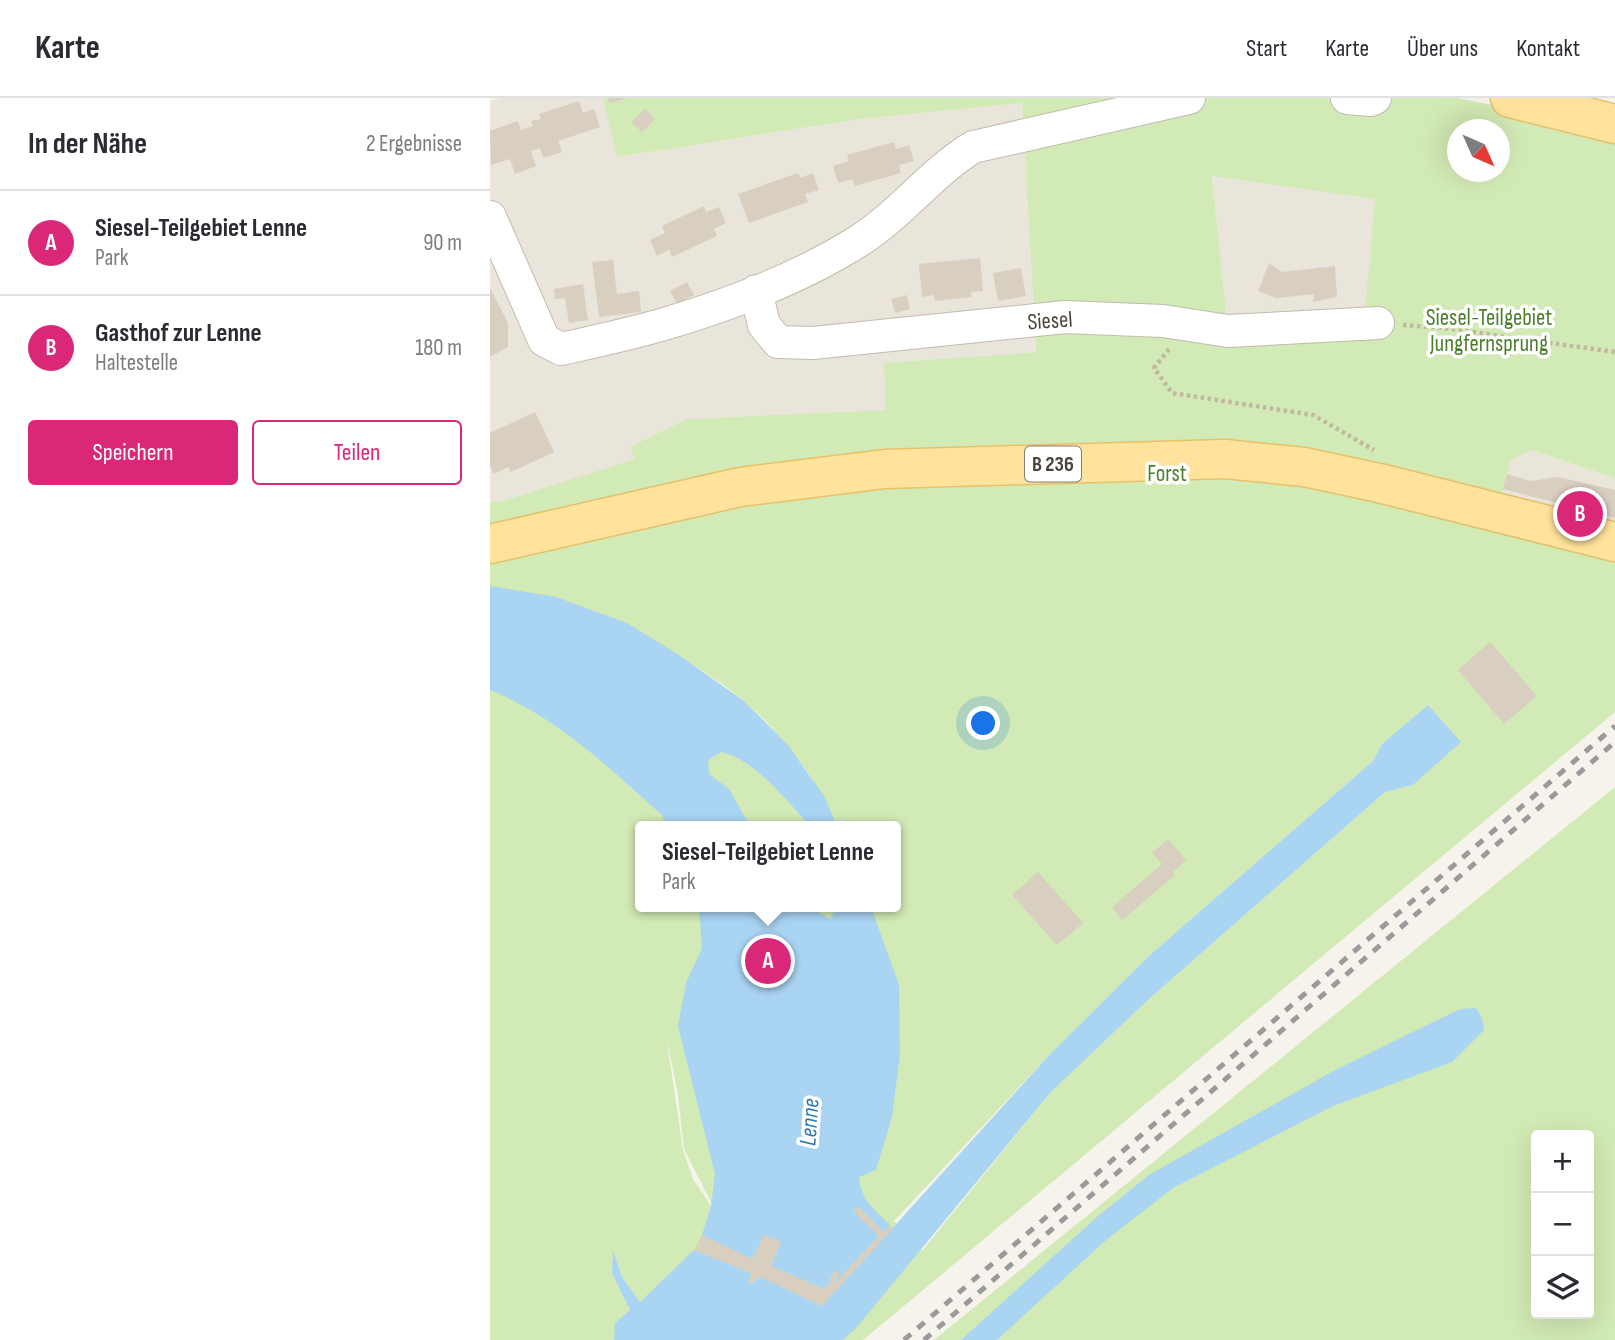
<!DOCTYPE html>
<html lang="de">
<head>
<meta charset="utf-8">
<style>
	:root { --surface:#fff; --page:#f7f7f7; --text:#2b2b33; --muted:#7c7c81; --line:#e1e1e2; --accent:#db2777 }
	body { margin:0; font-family:"Sofia Sans Condensed",sans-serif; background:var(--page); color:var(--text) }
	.controls { position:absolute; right:21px; bottom:21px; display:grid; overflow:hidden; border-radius:7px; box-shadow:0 7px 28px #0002 }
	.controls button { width:63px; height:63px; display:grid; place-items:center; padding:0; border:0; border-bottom:2px solid var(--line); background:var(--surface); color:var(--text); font:35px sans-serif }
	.compass { position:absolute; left:957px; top:21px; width:63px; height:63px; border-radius:50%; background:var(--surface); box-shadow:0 7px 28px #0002; rotate:135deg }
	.you { position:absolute; left:494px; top:626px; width:24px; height:24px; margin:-18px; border:5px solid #fff; border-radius:50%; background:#1a73e8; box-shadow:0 0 0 10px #1a73e833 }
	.badge { display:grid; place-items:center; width:46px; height:46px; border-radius:50%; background:var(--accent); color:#fff; font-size:23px; font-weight:700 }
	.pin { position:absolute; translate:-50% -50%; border:4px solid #fff; box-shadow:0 2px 7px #0006 }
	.popup { position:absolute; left:145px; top:723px; width:266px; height:91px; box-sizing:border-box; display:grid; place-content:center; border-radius:7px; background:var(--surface); filter:drop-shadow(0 2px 5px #0005); font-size:23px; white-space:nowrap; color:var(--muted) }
	.popup b { font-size:26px; color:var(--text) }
	.popup::after { content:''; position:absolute; left:50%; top:100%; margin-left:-14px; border:14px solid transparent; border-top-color:var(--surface) }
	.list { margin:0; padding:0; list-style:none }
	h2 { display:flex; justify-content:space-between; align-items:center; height:91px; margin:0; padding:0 28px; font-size:30px }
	h2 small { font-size:23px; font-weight:400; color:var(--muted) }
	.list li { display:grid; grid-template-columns:46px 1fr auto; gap:21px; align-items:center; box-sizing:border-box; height:105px; padding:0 28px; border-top:2px solid var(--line) }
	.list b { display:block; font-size:26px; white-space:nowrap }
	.list p { margin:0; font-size:23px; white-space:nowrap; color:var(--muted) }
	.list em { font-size:23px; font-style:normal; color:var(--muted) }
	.actions { display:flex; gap:14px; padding:21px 28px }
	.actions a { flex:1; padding:16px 0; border:2px solid var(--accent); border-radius:7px; text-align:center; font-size:24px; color:var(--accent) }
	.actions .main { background:var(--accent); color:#fff }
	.icon { flex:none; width:38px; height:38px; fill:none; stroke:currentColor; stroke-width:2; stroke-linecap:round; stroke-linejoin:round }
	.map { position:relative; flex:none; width:1125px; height:1242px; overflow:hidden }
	header { display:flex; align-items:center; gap:42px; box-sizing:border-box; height:98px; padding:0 35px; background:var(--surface); border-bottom:2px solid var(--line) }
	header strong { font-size:33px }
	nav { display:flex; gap:38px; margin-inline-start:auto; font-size:24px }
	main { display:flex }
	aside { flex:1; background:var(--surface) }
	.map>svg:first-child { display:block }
</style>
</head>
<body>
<header>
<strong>Karte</strong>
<nav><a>Start</a><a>Karte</a><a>Über uns</a><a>Kontakt</a></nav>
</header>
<main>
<aside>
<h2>In der Nähe<small>2 Ergebnisse</small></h2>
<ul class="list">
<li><span class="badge">A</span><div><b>Siesel-Teilgebiet Lenne</b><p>Park</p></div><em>90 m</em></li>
<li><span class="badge">B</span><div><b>Gasthof zur Lenne</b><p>Haltestelle</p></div><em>180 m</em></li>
</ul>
<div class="actions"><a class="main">Speichern</a><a>Teilen</a></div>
</aside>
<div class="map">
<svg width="1125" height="1242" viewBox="0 0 1125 1242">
	<rect width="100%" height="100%" fill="#f6f3ec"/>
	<path fill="#eae5da" d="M 10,0 L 113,0 L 127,59 L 370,21 L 532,5 L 546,254 L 395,265 L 397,312 L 197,321 L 141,350 L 146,361 L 88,381 L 10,404 L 0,404 L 0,4 Z
		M 722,78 L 904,103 L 888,225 L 738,233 Z
		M 1025,347 L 1125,380 L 1125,443 L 1007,415 Z"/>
	<path fill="#d2eab5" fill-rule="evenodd" d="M 113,0 L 968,0 L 1125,33 L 1125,380 L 1041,352 L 1021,362 L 1007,415 L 1125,443 L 1125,614 L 373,1242 L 0,1242 L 0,404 L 10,404 L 145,361 L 140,349 L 197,321 L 396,312 L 394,265 L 546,254 L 532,5 L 370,21 L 127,59 ZM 968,32 L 1010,32 L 1010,74 L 968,74 ZM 722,78 L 885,101 L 874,226 L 738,233 ZM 189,557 C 210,572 235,586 255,604 C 294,638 327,681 347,728 L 406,728 L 406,809 L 150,809 L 150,728 L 341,728 ZM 938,607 L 970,644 L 923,687 L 895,694 L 659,901 L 560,995 L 432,1153 L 404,1123 L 561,955 L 660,857 L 883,663 L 892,646 ZM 176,938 L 188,996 L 194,1051 L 224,1110 L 215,1128 L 221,1108 L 203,1081 L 193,1052 ZM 124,1155 L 132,1179 L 150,1205 L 125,1225 L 140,1212 L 122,1175 Z
		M 1125,689 L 1125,1242 L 444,1242 ZM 1046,1037 L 1099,1037 L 1099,1216 L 1046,1216 Z"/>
	<path fill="#a9d4f2" d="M 0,488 L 66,499 L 137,525 L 189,557 L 254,603 L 298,647 L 334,698 L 347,728 L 320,728 C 298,704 265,661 231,654 L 218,662 L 219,676 L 239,691 L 260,728 L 177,728 L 172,717 C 119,670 67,619 0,592 Z
		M 938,607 L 971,644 L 923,687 L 895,694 L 659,901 L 560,995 L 367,1229 L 353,1242 L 124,1242 L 125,1225 L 140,1212 L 122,1175 L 123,1152 L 132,1179 L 150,1204 L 204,1152 L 261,1175 L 259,1187 L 271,1179 L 332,1208 L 561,955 L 660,857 L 883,663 L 892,646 Z
		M 209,809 L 319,809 L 340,821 L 346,809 L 381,809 L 409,887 L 410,956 L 402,1019 L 386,1072 L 369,1079 C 370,1101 385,1112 400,1127 L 393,1134 L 369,1109 L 364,1113 L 389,1138 L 343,1187 L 349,1175 L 345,1173 L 339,1183 L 339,1186 L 334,1191 L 281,1168 L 291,1143 L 262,1161 L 212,1137 L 221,1108 L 225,1076 L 188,928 L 196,885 L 212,850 Z
		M 986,910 L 992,920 L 994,932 L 962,964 L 843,1008 L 683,1090 L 615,1143 L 507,1242 L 471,1242 L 608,1118 L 659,1077 L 845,972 L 970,911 Z"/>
	<path fill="#d8cfc1" d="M 118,0 L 135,0 L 135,1 L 120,5 Z
		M 89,3 L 93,15 L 104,11 L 110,29 L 68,43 L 72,54 L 53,60 L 50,50 L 41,53 L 46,68 L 25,76 L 20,61 L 1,67 L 0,33 L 28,23 L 31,32 L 43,28 L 41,23 L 51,21 L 49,16 Z
		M 155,11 L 165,21 L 152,34 L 141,24 Z
		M 404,44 L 406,51 L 419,47 L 424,63 L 409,67 L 411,75 L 365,88 L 362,81 L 348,85 L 343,68 L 359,63 L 357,57 Z
		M 308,75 L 310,80 L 323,75 L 329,92 L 315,96 L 318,104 L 259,125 L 248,96 Z
		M 214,108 L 216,114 L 229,109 L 236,125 L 224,131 L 227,138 L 182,159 L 179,152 L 167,158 L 160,142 L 175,135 L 172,128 Z
		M 490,160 L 493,193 L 481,194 L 482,199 L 445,203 L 444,197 L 432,199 L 429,166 Z
		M 123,162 L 127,196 L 149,193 L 151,214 L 109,219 L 102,164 Z
		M 779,165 L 792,174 L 845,168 L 847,199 L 823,204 L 824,196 L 786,200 L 768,193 Z
		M 531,170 L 536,198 L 508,203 L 503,175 Z
		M 197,184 L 204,197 L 187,206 L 180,193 Z
		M 93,186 L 98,222 L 79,225 L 75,200 L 65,201 L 64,191 Z
		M 0,190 L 18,225 L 18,249 L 0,259 Z
		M 417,197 L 420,211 L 405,215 L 401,201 Z
		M 45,314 L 64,354 L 21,374 L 18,369 L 4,376 L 0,368 L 0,335 Z
		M 1017,376 L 1040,383 L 1068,379 L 1125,392 L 1125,420 L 1013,391 Z
		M 1000,544 L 1047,598 L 1014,626 L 968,572 Z
		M 678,741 L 696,762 L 683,774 L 685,777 L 632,822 L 622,809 L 672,766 L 662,755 Z
		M 548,774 L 593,825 L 567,847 L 522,797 Z
		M 369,1109 L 393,1134 L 400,1127 L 403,1130 L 332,1208 L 271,1179 L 259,1188 L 261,1175 L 204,1152 L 212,1137 L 262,1161 L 274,1137 L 291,1143 L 281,1168 L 334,1191 L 339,1186 L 339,1183 L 345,1173 L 350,1175 L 343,1187 L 389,1138 L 363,1113 Z"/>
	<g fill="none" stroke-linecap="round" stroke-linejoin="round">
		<g stroke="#c2bbae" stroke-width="34">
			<path id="minor" d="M 857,0 L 881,2 L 885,0
				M 0,119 L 54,242 L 71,251 C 107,243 145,235 181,224 C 244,205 311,179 367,144 C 410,117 441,75 483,49 L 699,0
				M 266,193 L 274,227 L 288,244 L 323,245 L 575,219 L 673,223 L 738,233 L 888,225"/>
		</g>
		<g stroke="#e6c16a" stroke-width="41">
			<path id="major" d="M 1020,0 L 1125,26
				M 0,446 L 250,389 L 395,371 L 735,361 L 814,369 L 889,385 L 1125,444"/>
		</g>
		<path stroke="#c4b79f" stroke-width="4.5" stroke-dasharray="3.5 3.5" stroke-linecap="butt" d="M 913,227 L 954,230 L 1125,254
			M 679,251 L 664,270 L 682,295 L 823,317 L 884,352"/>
		<use href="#minor" stroke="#fff" stroke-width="32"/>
		<use href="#major" stroke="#ffe39c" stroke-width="38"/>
		<path stroke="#9a9a9a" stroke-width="5" stroke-dasharray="9 9" stroke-linecap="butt" d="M 414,1242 L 1125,628
			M 434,1242 L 1125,644"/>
	</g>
	<g text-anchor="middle" stroke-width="7" stroke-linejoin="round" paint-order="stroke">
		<rect fill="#fff" stroke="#817c74" stroke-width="2" x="535" y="348.5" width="56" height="35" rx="5"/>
		<g font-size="21" font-weight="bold" fill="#4b4439">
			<text x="563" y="373">B 236</text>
		</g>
		<g font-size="23" fill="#4a7f2a" stroke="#fff">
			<text x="999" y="227">Siesel-Teilgebiet<tspan x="999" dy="26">Jungfernsprung</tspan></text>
			<text x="677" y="383">Forst</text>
		</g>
		<g font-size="23" fill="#4b4439" stroke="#fff">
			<text transform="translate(560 222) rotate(-4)" y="8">Siesel</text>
		</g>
		<g font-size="24" font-style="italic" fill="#2e7ab2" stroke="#fff">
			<text transform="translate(319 1024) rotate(-86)" y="8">Lenne</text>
		</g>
	</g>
</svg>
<div class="controls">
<button>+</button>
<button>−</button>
<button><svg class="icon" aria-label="layers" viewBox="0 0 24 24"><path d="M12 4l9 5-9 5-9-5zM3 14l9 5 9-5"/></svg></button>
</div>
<svg class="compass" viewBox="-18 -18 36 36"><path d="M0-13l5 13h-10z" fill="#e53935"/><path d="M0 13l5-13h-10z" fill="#7c7c81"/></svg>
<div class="you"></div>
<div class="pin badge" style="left:278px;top:863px">A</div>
<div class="popup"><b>Siesel-Teilgebiet Lenne</b>Park</div>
<div class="pin badge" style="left:1090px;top:416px">B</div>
</div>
</main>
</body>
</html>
